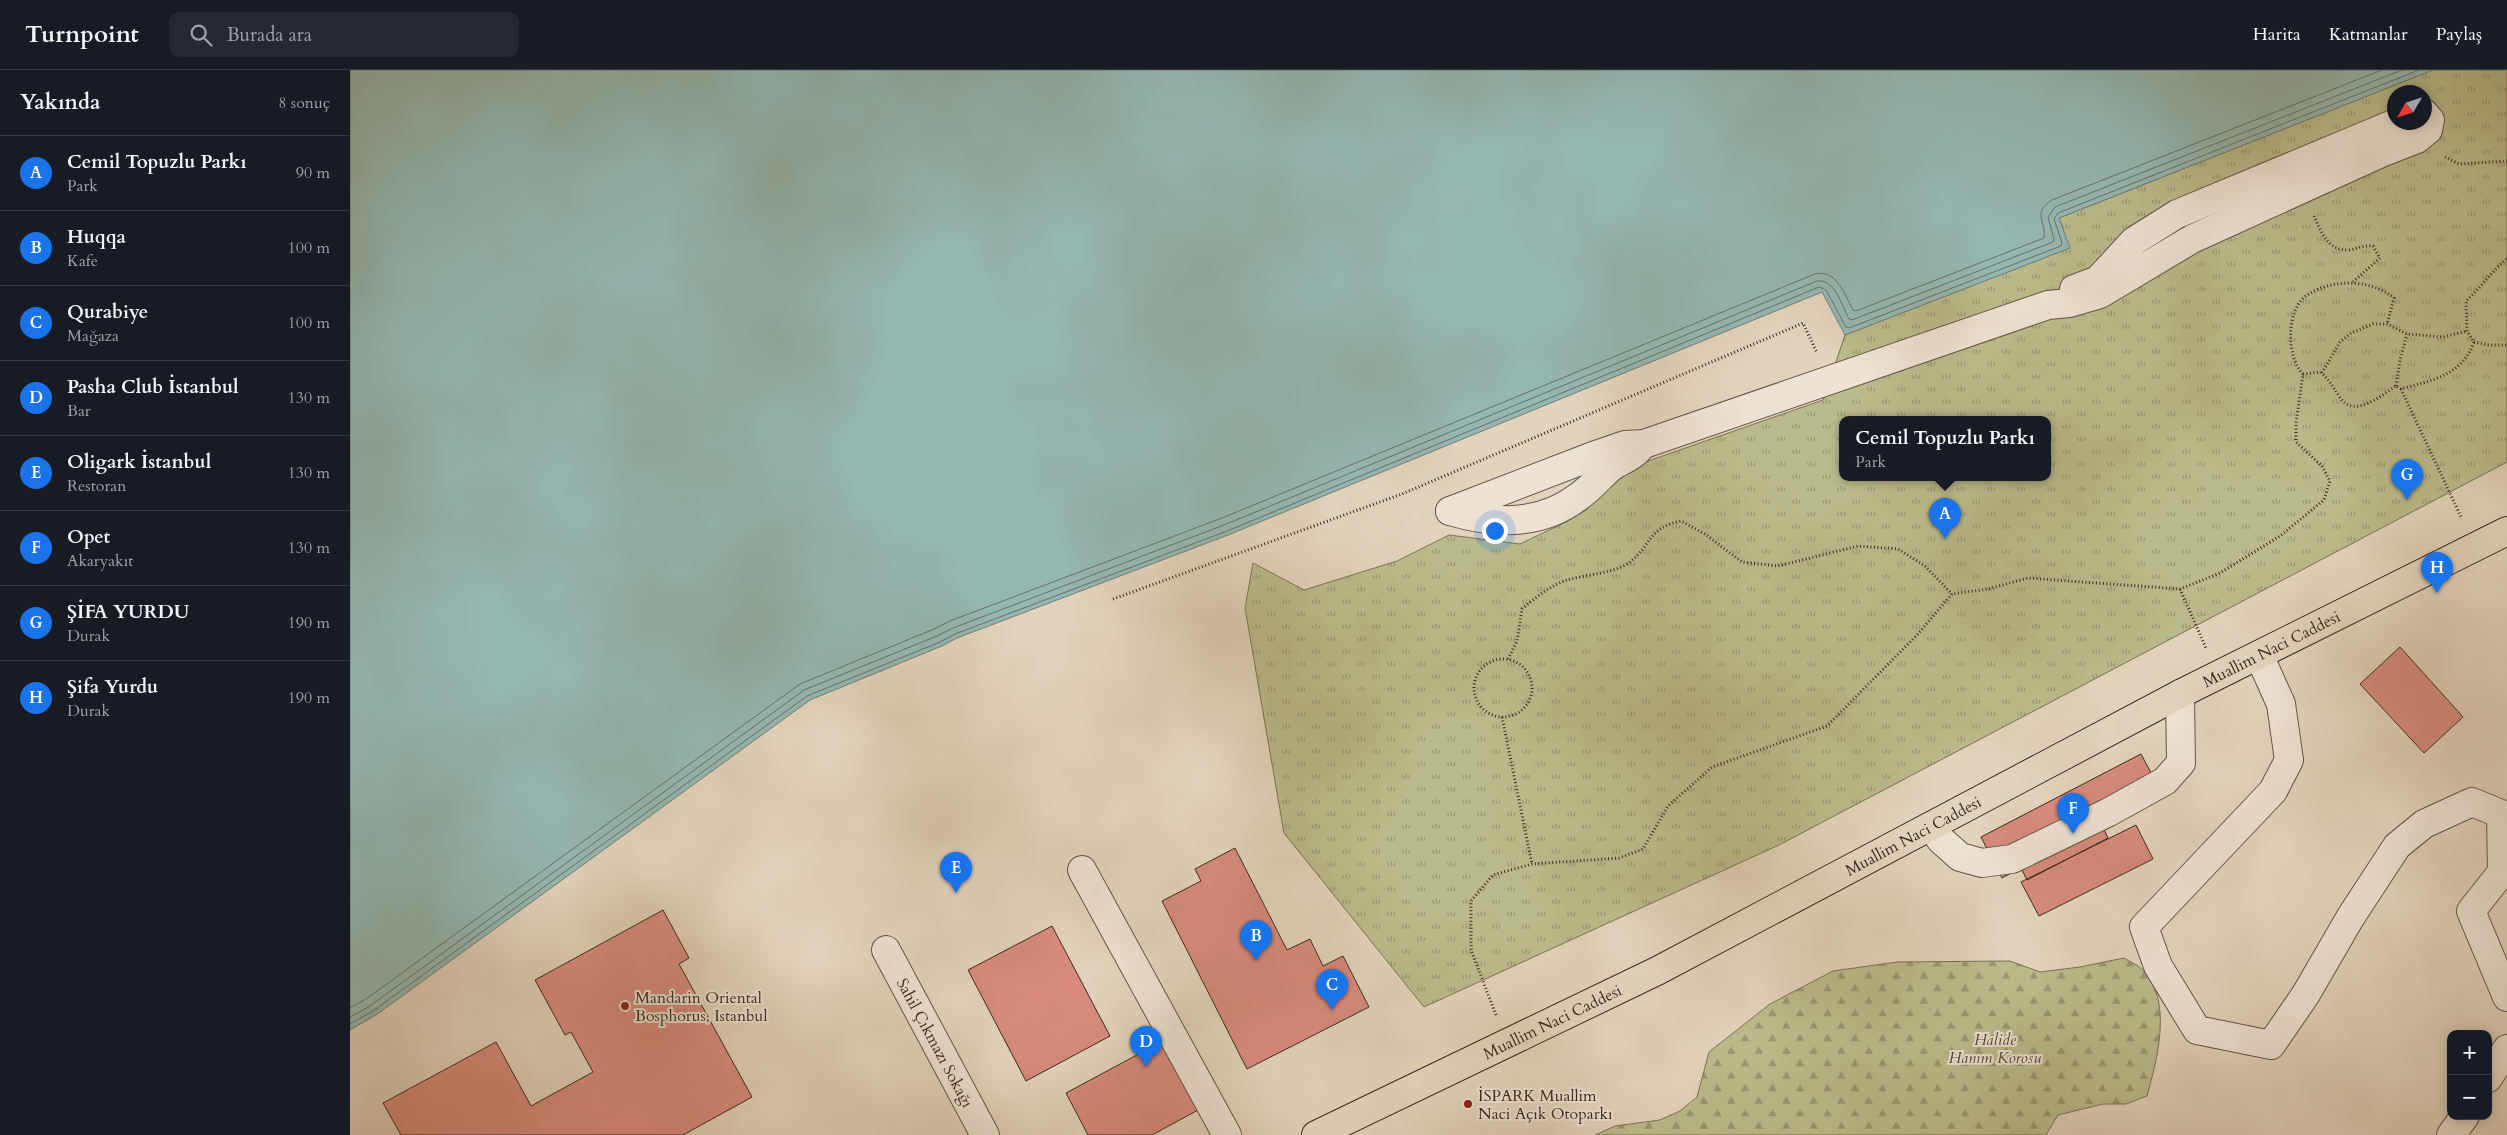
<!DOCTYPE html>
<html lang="tr">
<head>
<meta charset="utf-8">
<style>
	:root { --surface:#171b24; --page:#242831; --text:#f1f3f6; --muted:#9ea1a6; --line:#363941; --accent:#1a73e8 }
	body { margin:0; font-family:Cardo,serif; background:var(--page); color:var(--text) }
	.controls { position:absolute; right:15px; bottom:15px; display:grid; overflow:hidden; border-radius:10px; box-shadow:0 2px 12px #0003 }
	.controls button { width:45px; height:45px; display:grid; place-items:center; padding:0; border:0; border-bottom:1px solid var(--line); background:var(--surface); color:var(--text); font:25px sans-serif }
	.compass { position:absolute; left:2037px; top:15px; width:45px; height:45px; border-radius:50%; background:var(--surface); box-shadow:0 2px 12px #0003; rotate:231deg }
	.you { position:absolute; left:1144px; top:460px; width:18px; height:18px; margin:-12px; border:4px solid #fff; border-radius:50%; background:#1a73e8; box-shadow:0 0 0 8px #1a73e833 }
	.badge { display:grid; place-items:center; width:32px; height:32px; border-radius:50%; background:var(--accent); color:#fff; font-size:16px; font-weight:700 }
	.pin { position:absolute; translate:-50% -41px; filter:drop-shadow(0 1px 2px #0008) }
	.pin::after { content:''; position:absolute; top:26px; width:18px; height:15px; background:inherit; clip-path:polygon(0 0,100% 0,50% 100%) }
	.popup { position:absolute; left:1489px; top:346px; width:212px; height:65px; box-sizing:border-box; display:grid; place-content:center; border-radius:10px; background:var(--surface); filter:drop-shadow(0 1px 4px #0005); font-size:16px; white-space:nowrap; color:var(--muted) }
	.popup b { font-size:19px; color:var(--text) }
	.popup::after { content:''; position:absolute; left:50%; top:100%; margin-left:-10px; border:10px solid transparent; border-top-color:var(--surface) }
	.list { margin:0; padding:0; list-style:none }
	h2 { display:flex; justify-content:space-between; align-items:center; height:65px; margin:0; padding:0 20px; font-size:21px }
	h2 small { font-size:16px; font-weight:400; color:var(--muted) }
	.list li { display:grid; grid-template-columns:32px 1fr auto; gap:15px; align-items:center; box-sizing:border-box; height:75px; padding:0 20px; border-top:1px solid var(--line) }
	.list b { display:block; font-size:19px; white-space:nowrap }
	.list p { margin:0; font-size:16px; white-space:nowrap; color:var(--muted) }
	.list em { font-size:16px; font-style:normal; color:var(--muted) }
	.icon { flex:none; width:28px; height:28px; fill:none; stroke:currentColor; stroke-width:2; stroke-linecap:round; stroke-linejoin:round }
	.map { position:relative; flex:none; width:2157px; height:1065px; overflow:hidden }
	header { display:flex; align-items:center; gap:30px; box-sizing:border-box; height:70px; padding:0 25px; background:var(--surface); border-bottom:1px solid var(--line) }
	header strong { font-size:24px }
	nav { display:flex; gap:28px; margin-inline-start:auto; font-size:18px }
	.search { width:350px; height:45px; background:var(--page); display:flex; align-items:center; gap:12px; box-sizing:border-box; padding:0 18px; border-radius:10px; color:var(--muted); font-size:19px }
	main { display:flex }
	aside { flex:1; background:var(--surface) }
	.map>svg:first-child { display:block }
</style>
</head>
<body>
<header>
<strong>Turnpoint</strong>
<div class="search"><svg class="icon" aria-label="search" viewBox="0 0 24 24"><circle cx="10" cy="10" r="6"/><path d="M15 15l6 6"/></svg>Burada ara</div>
<nav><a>Harita</a><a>Katmanlar</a><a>Paylaş</a></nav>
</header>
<main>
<aside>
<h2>Yakında<small>8 sonuç</small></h2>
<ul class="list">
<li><span class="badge">A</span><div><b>Cemil Topuzlu Parkı</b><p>Park</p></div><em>90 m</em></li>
<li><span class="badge">B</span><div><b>Huqqa</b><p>Kafe</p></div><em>100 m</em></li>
<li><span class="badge">C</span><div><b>Qurabiye</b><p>Mağaza</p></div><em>100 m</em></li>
<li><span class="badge">D</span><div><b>Pasha Club İstanbul</b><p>Bar</p></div><em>130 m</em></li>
<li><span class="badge">E</span><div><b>Oligark İstanbul</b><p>Restoran</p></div><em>130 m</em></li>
<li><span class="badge">F</span><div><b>Opet</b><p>Akaryakıt</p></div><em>130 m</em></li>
<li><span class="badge">G</span><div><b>ŞİFA YURDU</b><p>Durak</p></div><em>190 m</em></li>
<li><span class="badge">H</span><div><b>Şifa Yurdu</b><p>Durak</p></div><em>190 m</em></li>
</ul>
</aside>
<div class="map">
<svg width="2157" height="1065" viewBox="0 0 2157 1065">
	<defs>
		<pattern id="forest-firs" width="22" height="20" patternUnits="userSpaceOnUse" patternTransform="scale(1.25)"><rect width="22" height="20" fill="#babb8c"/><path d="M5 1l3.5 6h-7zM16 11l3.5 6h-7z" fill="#989872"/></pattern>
		<pattern id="park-tufts" width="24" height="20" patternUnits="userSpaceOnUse" patternTransform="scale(1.25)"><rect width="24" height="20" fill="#babb8c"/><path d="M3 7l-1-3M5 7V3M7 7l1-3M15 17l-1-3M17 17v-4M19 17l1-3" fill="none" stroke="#989872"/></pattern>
	</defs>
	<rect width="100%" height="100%" fill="#e3d3bc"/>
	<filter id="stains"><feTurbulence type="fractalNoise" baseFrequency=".004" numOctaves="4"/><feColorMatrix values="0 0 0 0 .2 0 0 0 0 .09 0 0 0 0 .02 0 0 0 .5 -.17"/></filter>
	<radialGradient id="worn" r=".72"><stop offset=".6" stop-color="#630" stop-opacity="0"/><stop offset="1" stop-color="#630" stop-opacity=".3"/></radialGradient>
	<path fill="url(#forest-firs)" stroke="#7a7256" d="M 1774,888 C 1780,892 1788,895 1793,900 C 1823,931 1807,990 1797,1026 L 1776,1034 L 1753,1034 L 1708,1045 L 1696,1065 L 1245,1065 L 1265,1056 L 1310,1050 L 1330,1041 L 1347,1027 L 1359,982 L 1420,934 L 1483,901 L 1547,892 L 1660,891 L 1690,902 L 1730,897 Z"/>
	<path fill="url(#park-tufts)" stroke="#7a7256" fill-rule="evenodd" d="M 2083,0 L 2157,0 L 2157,392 L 1429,775 L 1074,937 L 934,763 L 895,538 L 903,493 L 954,520 L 1047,491 L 1099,465 L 1170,474 L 1216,452 L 1236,440 L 1278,398 L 1473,330 L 1495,265 L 1719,178 L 1709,148 ZM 2044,22 L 2074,22 L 2074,52 L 2044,52 ZM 1492,350 L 1698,350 L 1698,408 L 1492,408 Z"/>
	<path fill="#95b7b2" stroke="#717f77" d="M 0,0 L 2083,0 L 1709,148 L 1720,178 L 1495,265 L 1472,222 L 878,465 L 607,568 L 592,576 L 460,630 L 26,945 L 0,960 Z"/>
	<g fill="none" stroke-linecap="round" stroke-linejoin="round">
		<path stroke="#687068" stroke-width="1" d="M 0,938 L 16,929 L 450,614 L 584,559 L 600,551 L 872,448 L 1465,204 C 1487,199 1494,224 1503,240 L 1506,241 L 1694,168 C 1697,153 1681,143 1702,130 L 2032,0
			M 0,947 L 20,936 L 454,620 L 587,566 L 603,558 L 874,455 L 1467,211 C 1485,208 1492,237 1499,249 L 1502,250 L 1703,172 L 1704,169 L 1698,147 L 1705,137 L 2052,0
			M 0,954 L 23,941 L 457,626 L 590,572 L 605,564 L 877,461 L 1469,217 L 1476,220 L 1496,257 L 1499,258 L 1711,176 L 1712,173 L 1704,149 L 1708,143 L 2069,0"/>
	</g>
	<path fill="#d88b7d" stroke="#3a2a1f" d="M 2050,577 L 2113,647 L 2074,683 L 2010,614 Z
		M 1791,684 L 1811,722 L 1751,753 L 1758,768 L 1677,810 L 1671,798 L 1652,808 L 1631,767 Z
		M 1786,755 L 1803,789 L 1689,846 L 1671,812 Z
		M 885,778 L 937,880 L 960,869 L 973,896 L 993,886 L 1019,937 L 897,999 L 812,831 L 851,811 L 845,799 Z
		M 313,840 L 339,888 L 329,894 L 402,1027 L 333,1065 L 51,1065 L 33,1033 L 146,972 L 181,1036 L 243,1002 L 221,962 L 215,965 L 185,910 Z
		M 702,856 L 760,966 L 676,1011 L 618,900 Z
		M 813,971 L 850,1039 L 802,1065 L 738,1065 L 716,1023 Z"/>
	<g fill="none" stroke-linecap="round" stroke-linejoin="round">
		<g stroke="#645446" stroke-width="30">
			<g id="minor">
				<path d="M 1724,219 L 1748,210 L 1784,171 L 1827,144 L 2048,52"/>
				<path d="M 1100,441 L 1243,386 L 1275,375 L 1294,374 L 1698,235 L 1719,233 L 1750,224 L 1842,169 L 2031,83 L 2067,69 L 2078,60 L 2080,50 L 2074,43"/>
				<path d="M 1100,441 C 1143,454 1190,456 1228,427 C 1240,419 1249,408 1259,399 C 1268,391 1280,389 1288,380"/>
				<path d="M 1909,585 L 1931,634 L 1939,690 L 1923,721 L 1794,857 L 1808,896 L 1847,960 L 1921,975 L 1956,924 L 2000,848 L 2047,776 L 2074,754 L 2122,732 L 2151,744 L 2152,802 L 2121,841 L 2157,927"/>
				<path d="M 1581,756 L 1591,770 L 1610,787 L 1632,793 L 1662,789 L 1759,742 L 1815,711 L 1831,693 L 1830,624"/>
				<path d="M 732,800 L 877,1065"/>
				<path id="s1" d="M 536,880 L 635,1065"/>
				<path d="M 2138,1008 L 2157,979"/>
				<path d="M 2101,1065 L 2115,1046"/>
			</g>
		</g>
		<g stroke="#3a2a1f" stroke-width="30">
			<g id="major">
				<path id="s2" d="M 966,1065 L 1307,901 L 1830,624 L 2157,461"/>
			</g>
		</g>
		<path stroke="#3a2a1f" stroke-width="3" stroke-dasharray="1 2.5" stroke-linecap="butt" d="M 2095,87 L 2109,94 L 2157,91
			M 1964,146 C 1971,162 1978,181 1999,180 C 2007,179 2014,175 2023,176 L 2030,188 L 2003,212
			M 2124,272 L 2139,275 L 2157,275
			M 1972,303 L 1990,272 L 2001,263 L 2023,254 L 2037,254 L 2057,264 L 2093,267 L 2117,261
			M 1953,304 L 1970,302 C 1980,310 1982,316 1989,326 C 2003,350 2030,326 2046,316 L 2051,319 C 2082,310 2112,306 2124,272 L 2117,261 L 2116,231 C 2131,218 2141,201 2157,189
			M 1953,304 C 1936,287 1936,240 1956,226 C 1981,208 2021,209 2044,228 L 2037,254
			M 2046,316 L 2050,290 L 2057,264
			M 2051,319 L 2112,449
			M 1830,519 L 1856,578
			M 763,529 L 1052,424 L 1453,253 L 1467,283
			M 1158,589 L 1167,571 L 1172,539 C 1185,528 1201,515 1217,510 C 1237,504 1263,504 1280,492 C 1303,474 1297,458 1331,451 L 1355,464 L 1392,492 L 1428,496 L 1508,476 L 1548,479 L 1575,496 L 1602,524
			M1124 618a29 29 0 1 1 58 0a29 29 0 1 1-58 0Z
			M 1152,647 L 1182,794
			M 1146,945 L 1121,880 L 1121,831 L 1143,805 L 1182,794 L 1269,788 L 1293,779 L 1318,736 L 1362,697 L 1477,656 L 1567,565 L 1602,524 L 1638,519 L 1678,508 L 1830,519 L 1870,503 L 1930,466 L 1974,430 L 1980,411 L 1972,396 L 1946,372 L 1946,353 L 1953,304"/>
		<use href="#minor" stroke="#ede2d3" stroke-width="28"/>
		<use href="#major" stroke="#e3d3bc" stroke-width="28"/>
	</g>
	<g fill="#8f2418" stroke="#ede2d3" stroke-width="2">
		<circle cx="275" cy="936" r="5"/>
		<circle cx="1118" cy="1034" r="5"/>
	</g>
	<g text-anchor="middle" stroke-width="4" stroke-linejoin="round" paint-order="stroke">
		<g font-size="16" fill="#3a2a1f" stroke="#ede2d3">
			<text dy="6" stroke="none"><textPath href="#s2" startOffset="1072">Muallim Naci Caddesi</textPath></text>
			<text dy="6" stroke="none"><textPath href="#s2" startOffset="668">Muallim Naci Caddesi</textPath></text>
			<text dy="6" stroke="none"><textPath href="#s2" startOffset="262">Muallim Naci Caddesi</textPath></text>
			<text dy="6" stroke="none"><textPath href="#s1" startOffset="105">Sahil Çıkmazı Sokağı</textPath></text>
		</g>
		<g font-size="16" fill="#3a2a1f" stroke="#ede2d3" text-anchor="start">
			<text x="285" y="933">Mandarin Oriental<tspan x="285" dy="18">Bosphorus, Istanbul</tspan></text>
			<text x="1128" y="1031">İSPARK Muallim<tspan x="1128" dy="18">Naci Açık Otoparkı</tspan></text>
		</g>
		<g font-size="16" font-style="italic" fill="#544735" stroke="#ede2d3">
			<text x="1645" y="975">Halide<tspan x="1645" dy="18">Hanım Korosu</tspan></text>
		</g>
	</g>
	<rect width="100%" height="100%" filter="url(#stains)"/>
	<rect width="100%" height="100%" fill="url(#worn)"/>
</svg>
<div class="controls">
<button>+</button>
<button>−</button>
</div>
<svg class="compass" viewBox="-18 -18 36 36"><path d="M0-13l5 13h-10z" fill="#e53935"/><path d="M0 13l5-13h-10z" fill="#9ea1a6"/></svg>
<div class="you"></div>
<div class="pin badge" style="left:1595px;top:469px">A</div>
<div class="popup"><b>Cemil Topuzlu Parkı</b>Park</div>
<div class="pin badge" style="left:906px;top:891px">B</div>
<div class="pin badge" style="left:982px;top:940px">C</div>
<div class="pin badge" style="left:796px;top:997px">D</div>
<div class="pin badge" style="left:606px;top:823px">E</div>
<div class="pin badge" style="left:1723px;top:764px">F</div>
<div class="pin badge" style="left:2057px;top:430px">G</div>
<div class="pin badge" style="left:2087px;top:523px">H</div>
</div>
</main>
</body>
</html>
